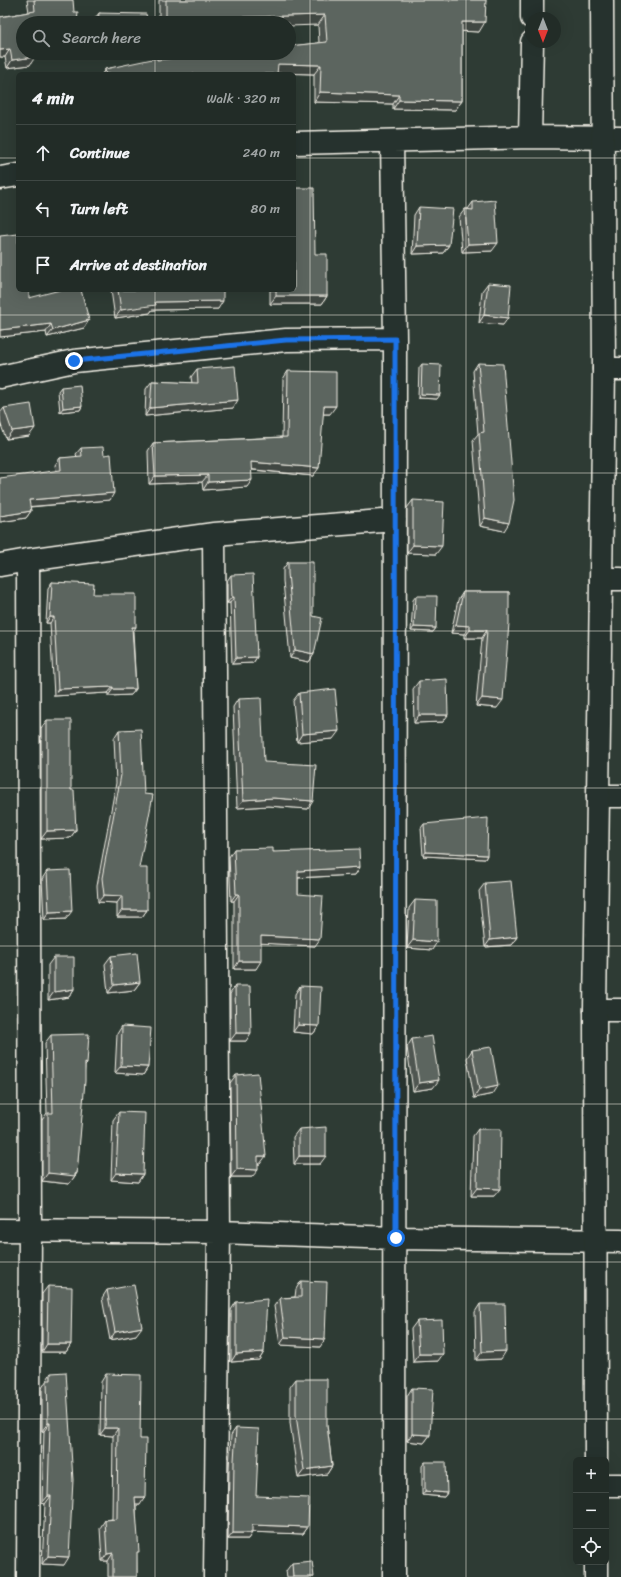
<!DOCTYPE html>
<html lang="en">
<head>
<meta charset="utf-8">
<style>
	:root { --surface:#222c27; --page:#2e3833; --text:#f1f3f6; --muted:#a2a7a7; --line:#3f4844 }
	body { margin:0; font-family:Sriracha,sans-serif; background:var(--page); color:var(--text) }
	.controls { position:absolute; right:12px; bottom:12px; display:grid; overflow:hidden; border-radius:6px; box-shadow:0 4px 16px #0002 }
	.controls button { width:36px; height:36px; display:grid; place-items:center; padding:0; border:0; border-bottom:1px solid var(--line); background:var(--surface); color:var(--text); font:20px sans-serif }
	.compass { position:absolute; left:525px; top:12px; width:36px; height:36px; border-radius:50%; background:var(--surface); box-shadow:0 4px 16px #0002; rotate:180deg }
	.stop { position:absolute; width:12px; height:12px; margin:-9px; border:3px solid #1a73e8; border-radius:50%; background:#fff }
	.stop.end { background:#1a73e8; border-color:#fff; box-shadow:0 1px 4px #0008 }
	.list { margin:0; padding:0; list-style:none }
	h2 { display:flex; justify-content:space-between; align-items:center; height:52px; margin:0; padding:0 16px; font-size:17px }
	h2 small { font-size:13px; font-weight:400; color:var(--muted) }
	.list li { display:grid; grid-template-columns:26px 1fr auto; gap:12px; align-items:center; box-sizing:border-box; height:56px; padding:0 16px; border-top:1px solid var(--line) }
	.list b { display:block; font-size:15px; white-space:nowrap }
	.list em { font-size:13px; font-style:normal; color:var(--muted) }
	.icon { flex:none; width:22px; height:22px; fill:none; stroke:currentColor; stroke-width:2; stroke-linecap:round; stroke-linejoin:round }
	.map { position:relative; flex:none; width:621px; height:1577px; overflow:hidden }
	.search { position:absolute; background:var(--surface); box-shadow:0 4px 16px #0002; left:16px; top:16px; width:280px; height:44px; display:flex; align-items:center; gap:10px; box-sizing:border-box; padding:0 14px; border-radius:22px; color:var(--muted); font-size:15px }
	.panel { position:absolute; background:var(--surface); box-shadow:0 4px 16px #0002; left:16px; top:72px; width:280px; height:220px; border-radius:6px }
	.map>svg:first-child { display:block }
</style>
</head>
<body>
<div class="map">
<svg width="621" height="1577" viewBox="0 0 621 1577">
	<rect width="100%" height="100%" fill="#2e3b34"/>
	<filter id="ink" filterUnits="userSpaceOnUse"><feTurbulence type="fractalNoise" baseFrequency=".025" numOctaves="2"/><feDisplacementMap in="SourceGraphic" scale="8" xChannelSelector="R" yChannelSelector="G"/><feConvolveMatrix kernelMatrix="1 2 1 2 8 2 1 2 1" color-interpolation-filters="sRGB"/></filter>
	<g filter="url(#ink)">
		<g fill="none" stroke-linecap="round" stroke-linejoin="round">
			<g stroke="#f4f1e8" stroke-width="25">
				<path id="minor" d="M 532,18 L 532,0
					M 530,137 L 532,42
					M 392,141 L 395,339 L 394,1577
					M 294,143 L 530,137 L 621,138
					M 0,178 L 18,175
					M 604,369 L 621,369
					M 0,377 L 74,361 L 286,340 L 395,339
					M 214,534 L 219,1232 L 215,1577
					M 0,565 L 28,560 L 214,534 L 395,520
					M 601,579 L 621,579
					M 598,796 L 621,796
					M 595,1010 L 621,1010
					M 0,1230 L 219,1232 L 395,1238 L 621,1241
					M 606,1485 L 621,1485
					M 28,1577 L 30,1230 L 28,560"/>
			</g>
			<g stroke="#f4f1e8" stroke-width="25">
				<path id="tertiary" d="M 596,1460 L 595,1010 L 604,369 L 602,0
					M 596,1577 L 596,1562"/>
			</g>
			<use href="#minor" stroke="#26332d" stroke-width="22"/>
			<use href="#tertiary" stroke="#26332d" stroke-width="22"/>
		</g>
		<path fill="#4f5751" stroke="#f4f1e8" d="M 27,0 L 73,0 L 23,23 L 30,65 L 7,68 L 5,57 L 0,57 L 0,17 L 29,12 Z
			M 159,0 L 486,0 L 479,32 L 462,31 L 462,101 L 455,110 L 393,109 L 393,104 L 314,102 L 314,74 L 277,73 L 277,74 L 102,74 L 105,69 L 157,60 L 319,43 L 318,25 L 289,23 L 159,23 Z
			M 99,13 L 148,23 L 93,23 L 93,21 Z
			M 473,202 L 492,251 L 462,252 L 459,217 L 465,209 L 468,209 Z
			M 419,207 L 449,245 L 443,253 L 412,254 L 414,215 Z
			M 0,236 L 29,298 L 84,328 L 47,337 L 46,332 L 0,337 Z
			M 315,254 L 327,296 L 322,304 L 270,304 L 270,290 L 294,290 Z
			M 488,283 L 503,325 L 479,323 L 482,291 Z
			M 111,290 L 223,290 L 218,309 L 152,310 L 150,313 L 115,318 Z
			M 478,363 L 504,531 L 480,526 L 473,440 L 478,434 L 473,371 Z
			M 422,364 L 437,399 L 418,398 L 419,368 Z
			M 197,369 L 233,408 L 145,416 L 146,389 L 152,381 L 192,383 L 191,377 Z
			M 288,371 L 330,414 L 323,414 L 313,476 L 252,470 L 247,487 L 203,490 L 202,482 L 149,484 L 148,451 L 153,443 L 282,437 L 283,379 Z
			M 61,387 L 82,406 L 80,410 L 60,412 L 58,391 Z
			M 4,408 L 29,436 L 6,439 L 1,425 L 0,427 L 0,413 Z
			M 81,448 L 110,500 L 30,507 L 31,511 L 26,518 L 0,522 L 56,471 L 55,465 L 60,458 L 77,457 L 76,454 Z
			M 413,500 L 436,554 L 407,553 L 407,508 Z
			M 288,562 L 313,616 L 314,654 L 309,662 L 290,658 L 283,581 L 283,569 Z
			M 231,575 L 257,657 L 253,663 L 232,664 L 230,603 L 227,603 L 227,581 Z
			M 52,582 L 93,594 L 133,632 L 136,689 L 131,695 L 108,696 L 108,693 L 54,696 L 50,623 L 46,623 L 48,588 Z
			M 463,592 L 509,592 L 497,708 L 476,706 L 482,638 L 464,638 L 464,634 L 451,633 L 458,600 Z
			M 416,596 L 436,628 L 433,632 L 411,631 L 413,600 Z
			M 419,681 L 443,722 L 414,723 L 413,689 Z
			M 299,693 L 333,739 L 297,742 L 293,701 Z
			M 238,699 L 264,762 L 308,809 L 268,806 L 237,808 L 233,707 Z
			M 47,720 L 71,790 L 76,830 L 70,838 L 41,839 L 41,728 Z
			M 119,730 L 139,868 L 147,910 L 142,917 L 117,917 L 117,903 L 98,902 L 97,886 L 116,783 L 114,738 Z
			M 424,824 L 487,855 L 485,859 L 423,856 L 421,828 Z
			M 234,849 L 273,852 L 360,867 L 355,875 L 298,878 L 298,894 L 315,946 L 261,943 L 256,969 L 234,969 L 234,901 L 231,901 L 229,857 Z
			M 47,871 L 66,919 L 44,920 L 42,879 Z
			M 485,883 L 517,937 L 511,945 L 485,947 L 479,891 Z
			M 415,900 L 432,950 L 407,948 L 409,908 Z
			M 111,956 L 140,982 L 134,990 L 108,993 L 105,964 Z
			M 54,957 L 74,989 L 69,997 L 48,1000 L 48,965 Z
			M 235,986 L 246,1041 L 230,1041 L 230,994 Z
			M 300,986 L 319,1026 L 313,1034 L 293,1032 L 295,994 Z
			M 122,1026 L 148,1067 L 143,1075 L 115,1073 L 117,1034 Z
			M 51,1035 L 87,1064 L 85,1066 L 77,1173 L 69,1184 L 42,1181 L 42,1120 L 47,1113 L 45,1043 Z
			M 412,1039 L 433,1088 L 413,1091 L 407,1047 Z
			M 472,1050 L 493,1094 L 474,1098 L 467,1058 Z
			M 236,1075 L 260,1164 L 258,1164 L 252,1177 L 231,1177 L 230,1083 Z
			M 119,1112 L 143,1174 L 138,1182 L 111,1180 L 113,1120 Z
			M 299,1129 L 320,1164 L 294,1164 L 293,1137 Z
			M 478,1129 L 494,1196 L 471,1196 L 473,1136 Z
			M 301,1281 L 320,1347 L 280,1345 L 274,1306 L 280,1298 L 295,1297 L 296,1289 Z
			M 48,1286 L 71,1344 L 66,1352 L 42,1352 L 42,1294 Z
			M 107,1290 L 136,1335 L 110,1340 L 102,1298 Z
			M 236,1302 L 264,1352 L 259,1360 L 231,1362 L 231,1310 Z
			M 480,1304 L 501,1359 L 476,1360 L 475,1312 Z
			M 417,1321 L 438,1361 L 413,1362 L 411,1329 Z
			M 51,1373 L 64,1565 L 42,1564 L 45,1504 L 42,1503 L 44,1431 L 42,1431 L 42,1388 Z
			M 106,1374 L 140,1439 L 140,1505 L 136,1505 L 137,1577 L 108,1577 L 108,1561 L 102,1561 L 100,1528 L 105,1520 L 112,1519 L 113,1436 L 100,1435 L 101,1382 Z
			M 296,1379 L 327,1425 L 332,1466 L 327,1474 L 298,1478 L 290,1423 L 290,1387 Z
			M 412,1388 L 430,1435 L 424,1443 L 407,1441 L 407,1396 Z
			M 236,1428 L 256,1496 L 308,1527 L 303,1534 L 252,1532 L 248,1539 L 228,1539 L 229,1468 L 231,1435 Z
			M 425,1462 L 447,1493 L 444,1497 L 422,1495 L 422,1466 Z
			M 292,1563 L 314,1577 L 287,1577 L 286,1571 Z"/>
		<path fill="#404742" stroke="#f4f1e8" d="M 325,15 L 318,25 L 289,26 L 289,23 L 163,23 L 166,19 Z
			M 462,22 L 485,22 L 479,32 L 456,31 Z
			M 10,49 L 5,57 L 0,57 L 0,50 Z
			M 35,57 L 30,65 L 7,68 L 12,60 Z
			M 278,64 L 321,65 L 314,74 L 271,73 Z
			M 320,92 L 399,95 L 393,104 L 314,102 Z
			M 399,100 L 462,101 L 455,110 L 393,109 Z
			M 498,243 L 492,251 L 462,252 L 468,244 Z
			M 449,245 L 443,253 L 412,254 L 417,246 Z
			M 276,296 L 327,296 L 322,304 L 270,304 Z
			M 223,301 L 218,309 L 152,310 L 150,313 L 115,318 L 121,310 L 155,302 Z
			M 484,315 L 508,318 L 503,325 L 479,323 Z
			M 89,320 L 84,328 L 47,337 L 53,330 Z
			M 51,324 L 46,332 L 0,337 L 0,330 Z
			M 421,394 L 440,395 L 437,399 L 418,398 Z
			M 238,400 L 233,408 L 145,416 L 150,408 Z
			M 82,406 L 80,410 L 60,412 L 63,408 Z
			M 324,406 L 336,406 L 330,414 L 318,414 Z
			M 35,428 L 29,436 L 6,439 L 12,431 Z
			M 251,462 L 319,468 L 313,476 L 246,469 Z
			M 208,475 L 202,482 L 149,484 L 155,476 Z
			M 252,480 L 247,487 L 203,490 L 208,482 Z
			M 114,493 L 110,500 L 25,507 L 29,500 Z
			M 31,511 L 26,518 L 0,522 L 0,516 Z
			M 485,518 L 509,523 L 504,531 L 480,526 Z
			M 413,545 L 442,546 L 436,554 L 407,553 Z
			M 232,597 L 234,597 L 230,603 L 227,603 Z
			M 50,617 L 54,617 L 50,623 L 46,623 Z
			M 456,625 L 470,626 L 464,634 L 451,633 Z
			M 132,627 L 136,627 L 132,633 Z
			M 414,627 L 436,628 L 433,632 L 411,631 Z
			M 470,630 L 487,630 L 482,638 L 464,638 Z
			M 295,650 L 314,654 L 309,662 L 290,658 Z
			M 257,657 L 253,663 L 232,664 L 236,658 Z
			M 113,687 L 108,693 L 54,696 L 58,689 Z
			M 113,689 L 136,689 L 131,695 L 108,696 Z
			M 482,698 L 503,700 L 497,708 L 476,706 Z
			M 419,715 L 448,715 L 443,722 L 414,723 Z
			M 339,731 L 333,739 L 297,742 L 302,734 Z
			M 273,798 L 313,801 L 308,809 L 268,806 L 237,808 L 243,800 Z
			M 76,830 L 70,838 L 41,839 L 47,831 Z
			M 426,852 L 487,855 L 485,859 L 423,856 Z
			M 360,867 L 355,875 L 293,878 L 298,871 Z
			M 236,894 L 239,894 L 234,901 L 231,901 Z
			M 104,895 L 122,896 L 117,903 L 98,902 Z
			M 122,910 L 147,910 L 142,917 L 117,917 Z
			M 72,911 L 66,919 L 44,920 L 49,912 Z
			M 261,936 L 320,939 L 315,946 L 256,943 Z
			M 517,937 L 511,945 L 485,947 L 490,940 Z
			M 413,940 L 437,942 L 432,950 L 407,948 Z
			M 239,961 L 261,961 L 256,969 L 234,969 Z
			M 140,982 L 134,990 L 108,993 L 114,985 Z
			M 74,989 L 69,997 L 48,1000 L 54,992 Z
			M 298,1025 L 319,1026 L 313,1034 L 293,1032 Z
			M 236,1033 L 251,1033 L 246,1041 L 230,1041 Z
			M 121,1066 L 148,1067 L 143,1075 L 115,1073 Z
			M 439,1080 L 433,1088 L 413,1091 L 419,1083 Z
			M 498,1086 L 493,1094 L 474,1098 L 479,1090 Z
			M 258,1156 L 266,1156 L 260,1164 L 252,1164 Z
			M 299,1156 L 326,1156 L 320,1164 L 294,1164 Z
			M 237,1169 L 258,1170 L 252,1177 L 231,1177 Z
			M 48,1173 L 75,1174 L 77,1173 L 69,1184 L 42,1181 Z
			M 116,1173 L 143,1174 L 138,1182 L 111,1180 Z
			M 477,1188 L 500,1189 L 494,1196 L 471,1196 Z
			M 142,1327 L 136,1335 L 110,1340 L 115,1332 Z
			M 285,1337 L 325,1339 L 320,1347 L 280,1345 Z
			M 47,1344 L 71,1344 L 66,1352 L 42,1352 Z
			M 506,1351 L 501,1359 L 476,1360 L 482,1352 Z
			M 264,1352 L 259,1360 L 231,1362 L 236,1354 Z
			M 419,1354 L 443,1354 L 438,1361 L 413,1362 Z
			M 48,1423 L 50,1423 L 44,1431 L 42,1431 Z
			M 105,1428 L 118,1428 L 113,1436 L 100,1435 Z
			M 412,1434 L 430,1435 L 424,1443 L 407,1441 Z
			M 332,1466 L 327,1474 L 298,1478 L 304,1470 Z
			M 425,1491 L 447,1493 L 444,1497 L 422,1495 Z
			M 48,1496 L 51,1496 L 45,1504 L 42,1503 Z
			M 135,1497 L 145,1497 L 140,1505 L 130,1505 Z
			M 252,1525 L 308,1527 L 303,1534 L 248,1532 Z
			M 233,1533 L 252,1533 L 248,1539 L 228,1539 Z
			M 113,1553 L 108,1561 L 102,1561 L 107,1554 Z
			M 48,1556 L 69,1557 L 64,1565 L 42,1564 Z"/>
		<path fill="#5c655e" stroke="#f4f1e8" d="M 34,0 L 73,0 L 74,12 L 78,12 L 77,23 L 23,23 L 23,53 L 35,53 L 35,57 L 12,60 L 10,49 L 0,50 L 0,17 L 35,11 Z
			M 166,0 L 486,0 L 485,22 L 462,22 L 462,101 L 399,100 L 399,95 L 320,92 L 321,65 L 278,64 L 277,74 L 106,74 L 105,69 L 157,58 L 157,60 L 224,53 L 289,53 L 289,46 L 327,42 L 325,15 L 166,19 Z
			M 99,13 L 146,14 L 148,23 L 98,23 Z
			M 294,188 L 314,188 L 315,254 L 327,254 L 327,296 L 276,296 L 276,290 L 294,290 Z
			M 495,200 L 498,243 L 468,244 L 465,209 L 473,210 L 473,202 Z
			M 419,207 L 453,209 L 449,245 L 417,246 Z
			M 18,234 L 18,290 L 29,290 L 29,298 L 60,290 L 81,290 L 89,320 L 53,330 L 51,324 L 0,330 L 0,236 Z
			M 488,283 L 511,285 L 508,318 L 484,315 Z
			M 118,290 L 223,290 L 223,301 L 155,302 L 156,305 L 121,310 Z
			M 478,363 L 503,364 L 514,500 L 509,523 L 485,518 L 479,433 L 484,432 Z
			M 422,364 L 441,365 L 440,395 L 421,394 Z
			M 235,366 L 238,400 L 150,408 L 152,381 L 198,383 L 197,369 Z
			M 288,371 L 336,372 L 336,406 L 324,406 L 319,468 L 251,462 L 252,480 L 208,482 L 208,475 L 155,476 L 153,443 L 287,437 Z
			M 80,385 L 82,406 L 63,408 L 61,387 Z
			M 31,404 L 35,428 L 12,431 L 4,408 Z
			M 0,417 L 1,425 L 0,425 Z
			M 103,447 L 104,455 L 111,454 L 114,493 L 29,500 L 31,511 L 0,516 L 0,478 L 61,470 L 60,458 L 82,456 L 81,448 Z
			M 413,500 L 444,502 L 442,546 L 413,545 Z
			M 288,562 L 313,562 L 313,616 L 322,618 L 314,654 L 295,650 L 288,573 Z
			M 253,574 L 257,657 L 236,658 L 234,597 L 232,597 L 231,575 Z
			M 52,582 L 94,584 L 93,594 L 136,594 L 136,627 L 132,627 L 136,689 L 113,689 L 113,687 L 58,689 L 54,617 L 50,617 Z
			M 463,592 L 509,592 L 509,623 L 503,700 L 482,698 L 487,630 L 470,630 L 470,626 L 456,625 Z
			M 416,596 L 437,596 L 436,628 L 414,627 Z
			M 447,679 L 448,715 L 419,715 L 419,681 Z
			M 335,689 L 339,731 L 302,734 L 299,693 Z
			M 261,698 L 264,762 L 316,765 L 313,801 L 273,798 L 243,800 L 238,699 Z
			M 47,720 L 71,720 L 71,790 L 74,790 L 76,830 L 47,831 Z
			M 141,729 L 144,794 L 153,795 L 139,868 L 147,868 L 147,910 L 122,910 L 122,896 L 104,895 L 102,878 L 121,775 L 119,730 Z
			M 488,818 L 487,855 L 426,852 L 424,824 Z
			M 273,848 L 273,852 L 359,849 L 360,867 L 298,871 L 298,894 L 323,896 L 320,939 L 261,936 L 261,961 L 239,961 L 239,894 L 236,894 L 234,849 Z
			M 70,870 L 72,911 L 49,912 L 47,871 Z
			M 511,881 L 517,937 L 490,940 L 485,883 Z
			M 415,900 L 437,901 L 437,942 L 413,940 Z
			M 137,953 L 140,982 L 114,985 L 111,956 Z
			M 54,957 L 74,957 L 74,989 L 54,992 Z
			M 235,986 L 250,986 L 251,1033 L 236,1033 Z
			M 300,986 L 321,987 L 319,1026 L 298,1025 Z
			M 122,1026 L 151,1028 L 148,1067 L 121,1066 Z
			M 89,1034 L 87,1064 L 85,1063 L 85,1081 L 77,1173 L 75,1174 L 75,1176 L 48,1173 L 48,1113 L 53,1113 L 51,1035 Z
			M 432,1036 L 439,1080 L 419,1083 L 412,1039 Z
			M 491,1047 L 498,1086 L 479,1090 L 472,1050 Z
			M 258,1073 L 266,1156 L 258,1156 L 258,1170 L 237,1169 L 236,1075 Z
			M 119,1112 L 145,1113 L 143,1174 L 116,1173 Z
			M 326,1127 L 326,1156 L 299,1156 L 299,1129 Z
			M 478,1129 L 501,1129 L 500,1189 L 477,1188 Z
			M 301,1281 L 327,1282 L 325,1339 L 285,1337 L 280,1298 L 301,1297 Z
			M 134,1285 L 142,1327 L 115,1332 L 107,1290 Z
			M 48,1286 L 72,1287 L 71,1344 L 47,1344 Z
			M 267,1299 L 264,1352 L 236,1354 L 236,1302 Z
			M 480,1304 L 505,1304 L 506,1351 L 482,1352 Z
			M 442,1320 L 443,1354 L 419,1354 L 417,1321 Z
			M 66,1372 L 73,1480 L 69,1557 L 48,1556 L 51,1496 L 48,1496 L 50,1423 L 48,1423 L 47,1380 L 51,1380 L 51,1373 Z
			M 106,1374 L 141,1375 L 140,1439 L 146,1439 L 145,1497 L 135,1497 L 139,1552 L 137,1552 L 137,1577 L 113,1577 L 113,1553 L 107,1554 L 105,1520 L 117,1519 L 118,1428 L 105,1428 Z
			M 296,1379 L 327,1379 L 327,1425 L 332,1466 L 304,1470 L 296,1415 Z
			M 412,1388 L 433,1389 L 430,1435 L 412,1434 Z
			M 236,1428 L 259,1429 L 256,1496 L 309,1498 L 308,1527 L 252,1525 L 252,1533 L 233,1533 L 234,1461 Z
			M 425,1462 L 446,1462 L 447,1493 L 425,1491 Z
			M 312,1561 L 314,1577 L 293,1577 L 292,1563 Z"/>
	</g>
	<g fill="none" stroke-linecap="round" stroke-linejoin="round" filter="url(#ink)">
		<path stroke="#1a73e8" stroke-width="5" d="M 74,361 L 286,340 L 395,339 L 396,1238"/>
	</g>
	<path fill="none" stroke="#f4f1e8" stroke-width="1" stroke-opacity="0.55" d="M 155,0 L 155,23M 310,0 L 310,1577M 466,0 L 466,1577M 155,53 L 155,74M 0,158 L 18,158M 294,158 L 621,158M 155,290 L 155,1577M 0,315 L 621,315M 0,473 L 621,473M 0,631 L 621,631M 0,788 L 621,788M 0,946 L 621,946M 0,1104 L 621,1104M 0,1262 L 621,1262M 0,1419 L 621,1419"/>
</svg>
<div class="controls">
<button>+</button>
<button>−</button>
<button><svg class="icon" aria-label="locate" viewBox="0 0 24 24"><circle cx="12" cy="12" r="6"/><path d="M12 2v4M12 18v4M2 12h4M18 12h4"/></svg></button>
</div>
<svg class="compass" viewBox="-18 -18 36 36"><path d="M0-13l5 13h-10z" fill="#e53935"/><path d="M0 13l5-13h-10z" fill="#a2a7a7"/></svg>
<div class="stop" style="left:396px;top:1238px"></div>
<div class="stop end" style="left:74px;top:361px"></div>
<div class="search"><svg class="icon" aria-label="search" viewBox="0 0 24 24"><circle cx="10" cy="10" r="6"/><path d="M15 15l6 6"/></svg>Search here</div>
<section class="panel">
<h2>4 min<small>Walk · 320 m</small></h2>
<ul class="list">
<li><svg class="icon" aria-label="ahead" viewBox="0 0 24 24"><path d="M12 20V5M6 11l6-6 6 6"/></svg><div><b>Continue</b></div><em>240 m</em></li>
<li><svg class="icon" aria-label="left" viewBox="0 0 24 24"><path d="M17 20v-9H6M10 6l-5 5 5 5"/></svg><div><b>Turn left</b></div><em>80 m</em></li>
<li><svg class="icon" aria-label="arrive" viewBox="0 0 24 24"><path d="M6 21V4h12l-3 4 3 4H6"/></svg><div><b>Arrive at destination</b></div></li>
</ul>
</section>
</div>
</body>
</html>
